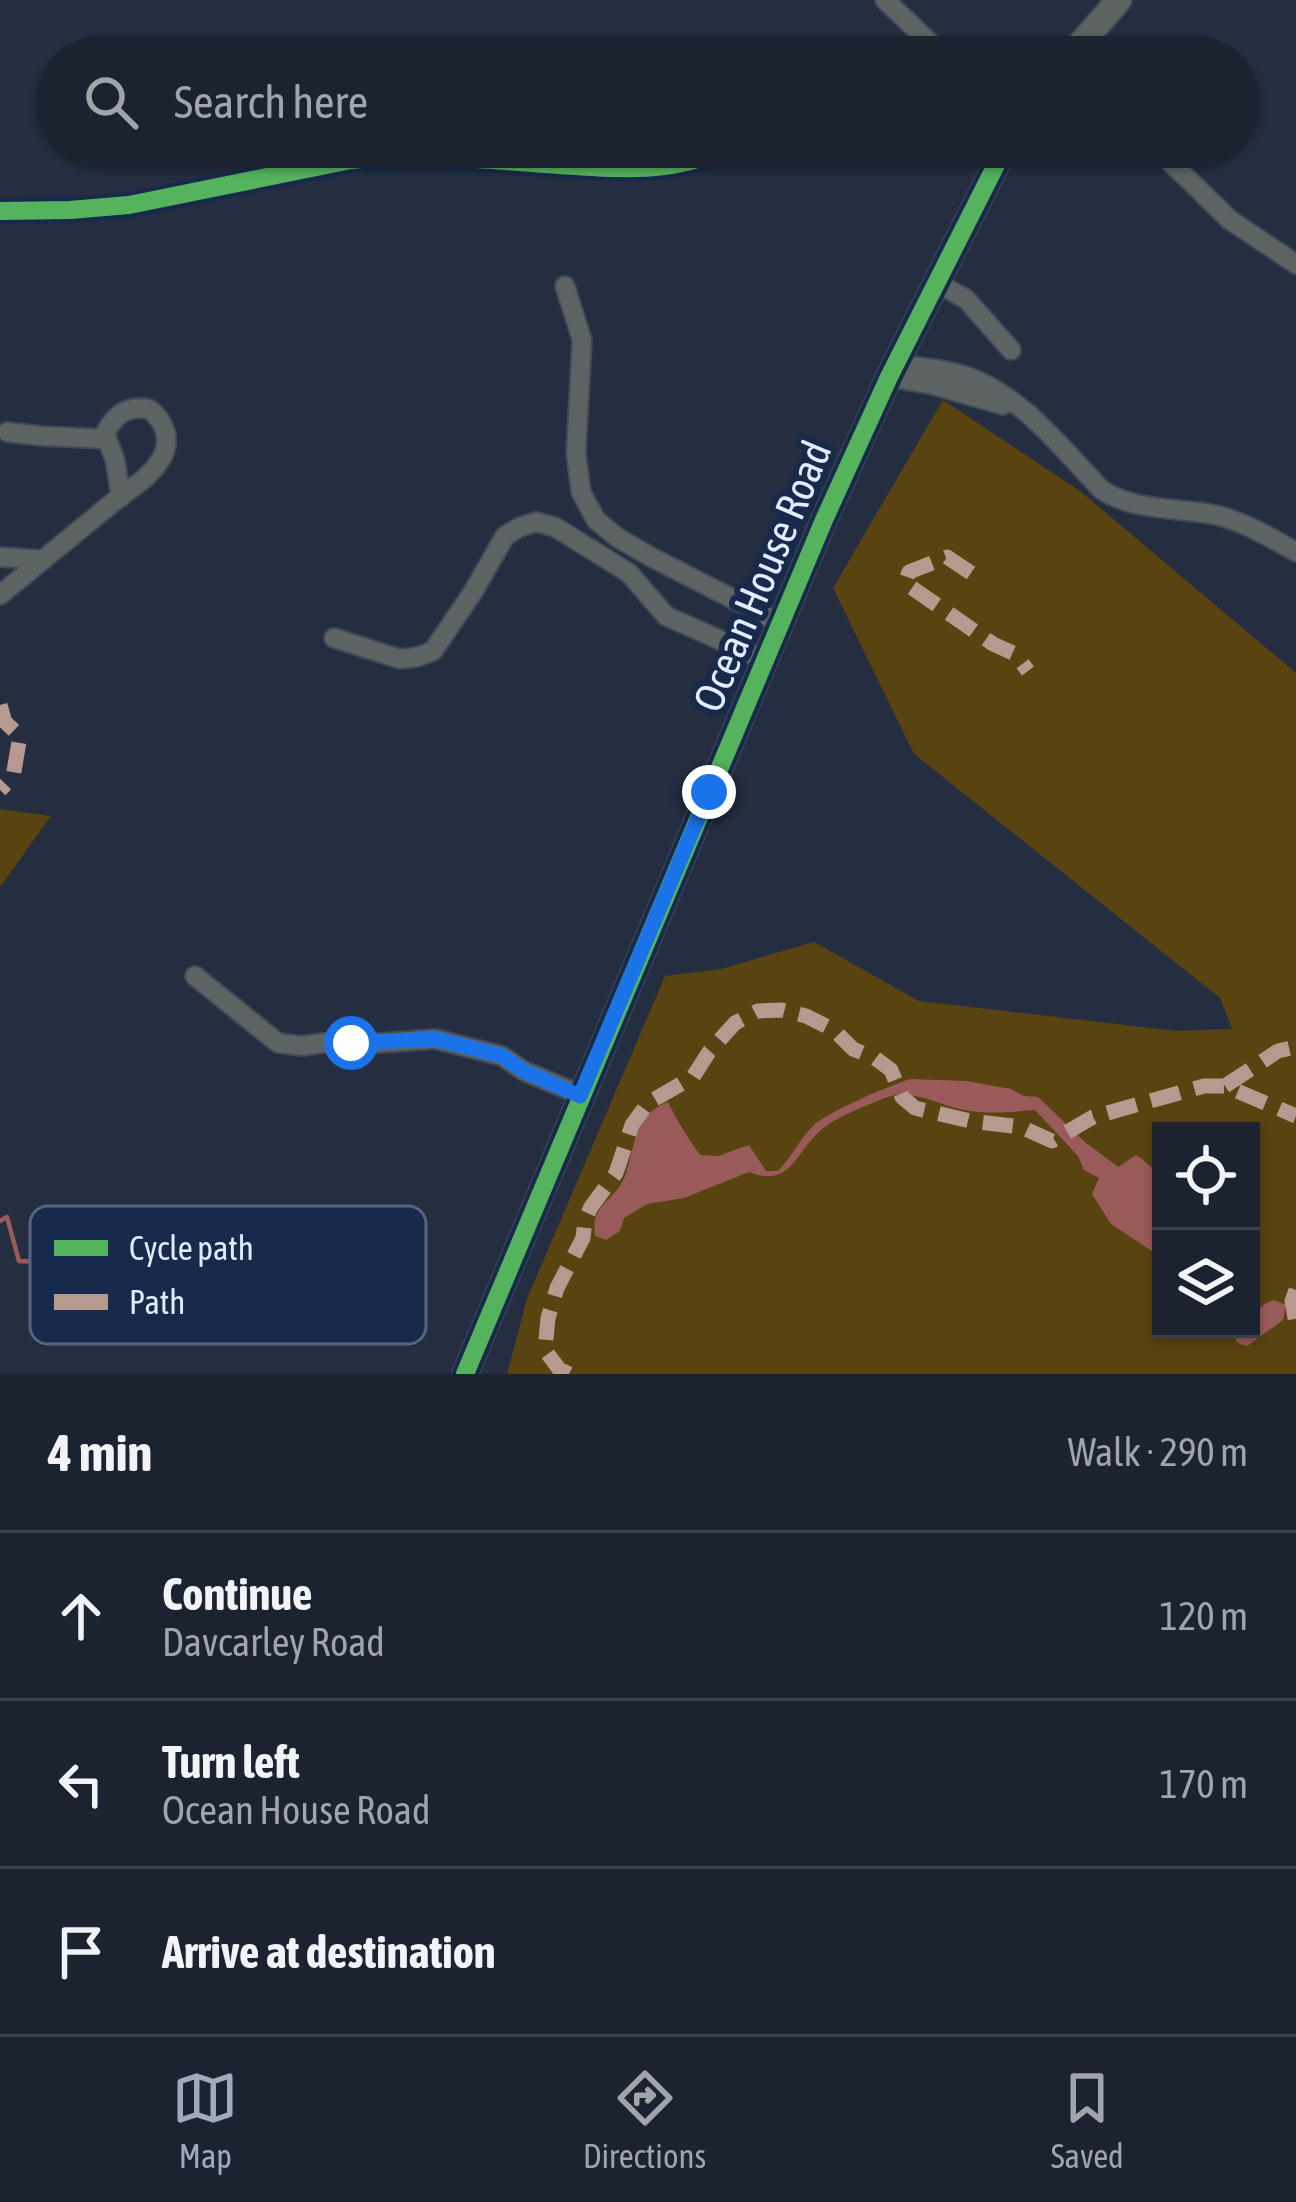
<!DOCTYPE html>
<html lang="en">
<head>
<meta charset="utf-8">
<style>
	:root { --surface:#1b2230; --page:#282f3c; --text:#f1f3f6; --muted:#a0a4ab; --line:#393f4c; --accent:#a0aabc }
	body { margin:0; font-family:"Asap Condensed",sans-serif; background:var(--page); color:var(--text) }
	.controls { position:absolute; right:36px; bottom:36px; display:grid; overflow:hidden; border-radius:0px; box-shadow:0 3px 9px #0004 }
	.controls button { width:108px; height:108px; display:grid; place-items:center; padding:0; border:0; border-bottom:3px solid var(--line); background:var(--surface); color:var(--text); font:60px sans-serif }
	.stop { position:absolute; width:36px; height:36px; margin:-27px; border:9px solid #1a73e8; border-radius:50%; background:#fff }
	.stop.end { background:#1a73e8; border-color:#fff; box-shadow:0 3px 12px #0008 }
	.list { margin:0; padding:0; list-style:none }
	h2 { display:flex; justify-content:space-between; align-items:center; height:156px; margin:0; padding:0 48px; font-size:51px }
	h2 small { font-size:39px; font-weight:400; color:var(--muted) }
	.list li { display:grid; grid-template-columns:78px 1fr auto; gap:36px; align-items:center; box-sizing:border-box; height:168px; padding:0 48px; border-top:3px solid var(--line) }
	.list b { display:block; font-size:45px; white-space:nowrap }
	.list p { margin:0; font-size:39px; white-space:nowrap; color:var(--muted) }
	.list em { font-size:39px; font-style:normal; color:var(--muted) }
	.icon { flex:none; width:66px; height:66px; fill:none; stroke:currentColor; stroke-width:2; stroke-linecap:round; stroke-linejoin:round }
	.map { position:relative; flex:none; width:1296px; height:1374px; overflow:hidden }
	.search { position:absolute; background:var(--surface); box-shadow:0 3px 9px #0004; left:36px; right:36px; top:36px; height:132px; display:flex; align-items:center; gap:30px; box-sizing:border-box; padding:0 42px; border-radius:66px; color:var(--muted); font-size:45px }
	.sheet { height:660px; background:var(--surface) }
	nav { display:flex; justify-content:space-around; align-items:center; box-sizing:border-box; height:168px; border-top:3px solid var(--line); background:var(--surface); font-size:33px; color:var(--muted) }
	nav a { display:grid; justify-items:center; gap:6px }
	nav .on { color:var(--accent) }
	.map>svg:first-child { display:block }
</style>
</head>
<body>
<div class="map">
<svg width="1296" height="1374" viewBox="0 0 1296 1374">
	<rect width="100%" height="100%" fill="#242e40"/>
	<path fill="#594310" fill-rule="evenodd" d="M 943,400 L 1080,491 L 1296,673 L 1296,1374 L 507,1374 L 527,1299 L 665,976 L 721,969 L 814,942 L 919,1001 L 1177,1031 L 1232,1029 L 1220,998 L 914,754 L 833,588 ZM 1161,1131 L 1251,1131 L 1251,1329 L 1161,1329 Z
		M 0,809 L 51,816 L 0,887 Z"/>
	<path fill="#995b59" d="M 910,1079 L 966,1081 L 1011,1089 L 1024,1096 L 1038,1097 L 1085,1142 L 1118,1167 L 1136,1155 C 1145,1160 1150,1169 1161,1171 L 1161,1257 L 1111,1224 L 1092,1194 L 1099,1178 L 1084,1170 L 1078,1156 L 1035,1110 C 1012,1112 992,1114 970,1111 C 937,1106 911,1085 880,1100 C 861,1108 838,1116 821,1130 C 796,1151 791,1189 749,1172 L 684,1198 L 647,1204 L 624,1218 L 620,1231 L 606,1240 L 595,1236 C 590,1203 616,1201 625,1176 C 636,1145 633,1115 668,1102 C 677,1121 688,1138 700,1155 L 718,1156 L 749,1145 L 766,1171 L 778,1171 C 792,1157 800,1138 814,1125 C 829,1111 889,1086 910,1079 Z
		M 1274,1300 L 1286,1305 L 1283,1320 L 1247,1346 L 1238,1343 L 1230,1330 L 1251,1329 L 1251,1318 L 1264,1304 Z"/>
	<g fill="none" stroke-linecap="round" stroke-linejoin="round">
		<path stroke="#995b59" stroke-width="4.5" d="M 0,1221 L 7,1217 L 19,1261 L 45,1262 L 93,1247 L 116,1256 L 124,1243 L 138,1244 L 143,1256 L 161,1257 L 163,1238 L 196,1231 L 212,1215"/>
		<g stroke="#414958" stroke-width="22">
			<path id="minor" d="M 885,0 L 945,57
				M 1155,147 L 1230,220 L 1296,264
				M 0,211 L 70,210 L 129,205 L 351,160 C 415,154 480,159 544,164 C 584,166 624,171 664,166 C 689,163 712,155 735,147
				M 935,282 L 966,299 L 1011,350
				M 565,286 L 582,340 L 576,453 L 581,492 L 596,520 L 618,538 L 651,557 L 780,623
				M 895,364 C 920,367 946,369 971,378 C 1025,399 1063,450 1102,490 C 1135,512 1178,507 1216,515 C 1245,522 1271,538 1296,552
				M 889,377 L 933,385 L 1003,405
				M 7,432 L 42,436 L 107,439
				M 0,557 L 43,560
				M 0,595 C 37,565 74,534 111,504 C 127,491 151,477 161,459 C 172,441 165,421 149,409 C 127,405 114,415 105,434 L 115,460 L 121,497
				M 334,638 L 400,659 L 417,657 L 433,651 L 473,592 L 505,536 L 520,527 L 536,522 L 555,527 L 629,573 L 666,616 L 765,660
				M 195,976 L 278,1043 L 302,1046 L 323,1043 L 380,1043 L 435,1039 L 502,1056 L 524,1071 L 581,1095"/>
		</g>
		<g stroke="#414958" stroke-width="28">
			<path id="major" d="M 1069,57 L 1119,0
				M 465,1374 L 824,520 L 889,377 L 1005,147"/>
		</g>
		<use href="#minor" stroke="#5d6363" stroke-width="18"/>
		<use href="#major" stroke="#5d645f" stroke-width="24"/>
		<path stroke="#b69a8f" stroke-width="15" stroke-dasharray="30 15" stroke-linecap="butt" d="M 971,573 L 947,557 L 909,572 L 905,583 L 993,644 L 1015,654 L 1028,671
			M 0,705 L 5,722 L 20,736 L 13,777 L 0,790
			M 1225,1086 L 1278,1051 L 1296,1047
			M 1296,1290 L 1292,1301 L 1296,1323
			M 569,1374 L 559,1369 L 545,1350 L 548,1318 L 557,1288 L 583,1238 L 585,1220 L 591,1207 L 616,1173 L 632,1125 L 648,1103 L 693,1077 L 709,1052 L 735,1023 L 758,1011 L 781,1010 L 806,1016 L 834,1030 L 853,1049 L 875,1058 L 891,1070 L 902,1097 L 915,1108 L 970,1121 L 1021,1127 L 1052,1141 L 1093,1117 L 1204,1086 L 1225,1086 L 1296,1116"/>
		<g stroke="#182a4c" stroke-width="26">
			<path id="cycleway" d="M 0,211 L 70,210 L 129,205 L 351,160 C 415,154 480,159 544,164 C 584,166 624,171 664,166 C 689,163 712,155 735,147
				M 465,1374 L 824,520 L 889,377 L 1005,147"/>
		</g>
		<use href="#cycleway" stroke="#56b35d" stroke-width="18"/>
	</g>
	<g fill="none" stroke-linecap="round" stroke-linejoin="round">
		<path stroke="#1a73e8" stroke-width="15" d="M 351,1043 L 435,1039 L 464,1046 L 502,1056 L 524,1071 L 580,1096 L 709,792"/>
	</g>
	<g text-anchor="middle" stroke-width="12" stroke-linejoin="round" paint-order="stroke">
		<g font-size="42" fill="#e2ecfe" stroke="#182a4c">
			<text transform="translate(762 576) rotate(-67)" y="15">Ocean House Road</text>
		</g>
	</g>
	<rect x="30" y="1206" width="396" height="138" rx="18" fill="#182a4c" stroke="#556481" stroke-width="3"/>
	<rect x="54" y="1240" width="54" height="16" fill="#56b35d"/>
	<rect x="54" y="1294" width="54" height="16" fill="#b69a8f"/>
	<g font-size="33" fill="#e2ecfe">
		<text x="129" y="1260">Cycle path</text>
		<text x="129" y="1314">Path</text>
	</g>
</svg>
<div class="controls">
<button><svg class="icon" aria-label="locate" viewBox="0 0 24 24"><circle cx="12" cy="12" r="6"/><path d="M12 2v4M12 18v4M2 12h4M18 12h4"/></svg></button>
<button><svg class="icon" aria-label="layers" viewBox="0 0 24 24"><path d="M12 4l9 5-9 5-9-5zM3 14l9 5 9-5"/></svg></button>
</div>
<div class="stop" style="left:351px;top:1043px"></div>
<div class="stop end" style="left:709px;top:792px"></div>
<div class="search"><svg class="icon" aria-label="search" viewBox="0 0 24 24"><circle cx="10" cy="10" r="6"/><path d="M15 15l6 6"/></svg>Search here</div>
</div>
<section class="sheet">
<h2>4 min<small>Walk · 290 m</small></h2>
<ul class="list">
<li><svg class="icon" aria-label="ahead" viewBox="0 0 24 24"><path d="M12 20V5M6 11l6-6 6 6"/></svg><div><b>Continue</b><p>Davcarley Road</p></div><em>120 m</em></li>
<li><svg class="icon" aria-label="left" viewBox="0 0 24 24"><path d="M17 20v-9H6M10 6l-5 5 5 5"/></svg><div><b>Turn left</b><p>Ocean House Road</p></div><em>170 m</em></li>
<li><svg class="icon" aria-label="arrive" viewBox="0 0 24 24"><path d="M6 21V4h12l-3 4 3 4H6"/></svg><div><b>Arrive at destination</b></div></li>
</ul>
</section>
<nav>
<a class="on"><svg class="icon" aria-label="map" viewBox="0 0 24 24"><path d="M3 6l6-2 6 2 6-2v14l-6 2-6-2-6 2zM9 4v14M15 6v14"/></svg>Map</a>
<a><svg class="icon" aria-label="directions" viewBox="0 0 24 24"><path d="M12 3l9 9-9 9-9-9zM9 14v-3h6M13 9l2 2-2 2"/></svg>Directions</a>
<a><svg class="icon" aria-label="saved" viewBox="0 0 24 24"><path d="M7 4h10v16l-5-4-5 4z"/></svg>Saved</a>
</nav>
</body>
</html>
